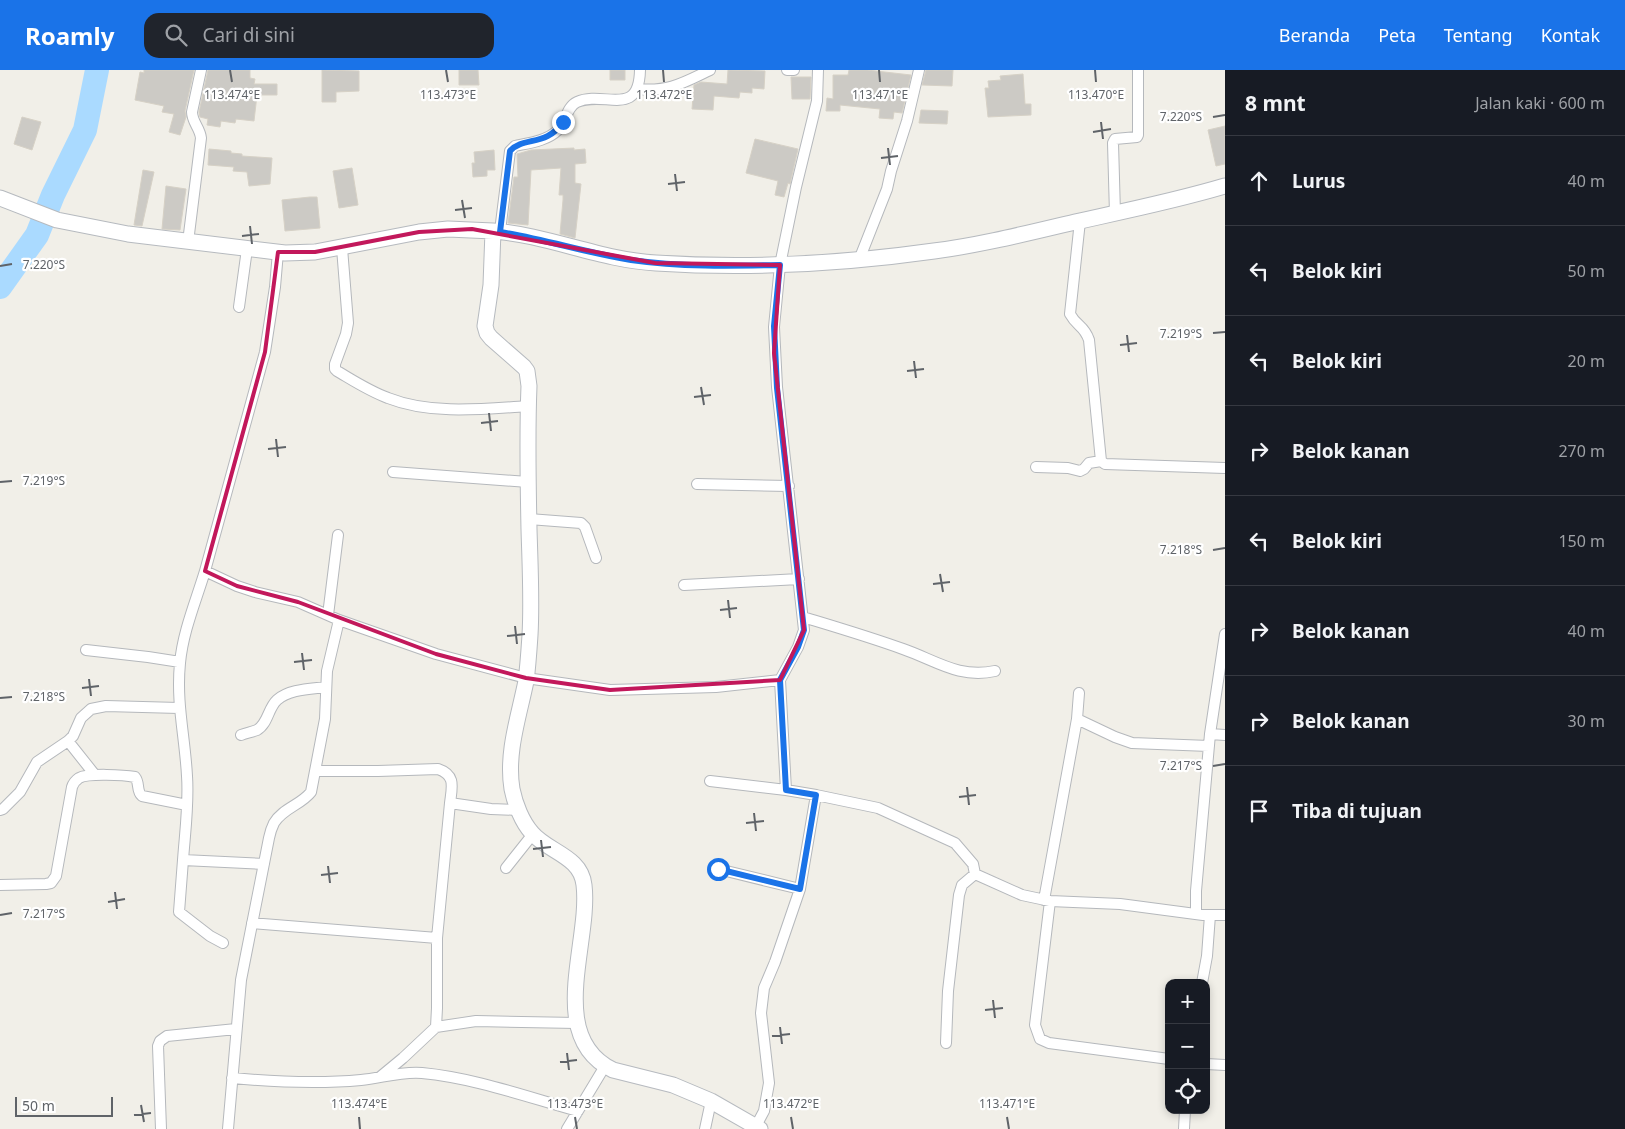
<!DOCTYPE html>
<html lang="id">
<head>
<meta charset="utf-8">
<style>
	:root { --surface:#171b24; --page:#20242c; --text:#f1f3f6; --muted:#9ea1a6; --line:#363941; --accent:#1a73e8 }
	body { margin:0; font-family:"Noto Sans",sans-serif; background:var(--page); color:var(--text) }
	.controls { position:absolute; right:15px; bottom:15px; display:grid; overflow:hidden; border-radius:10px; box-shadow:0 2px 8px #0003 }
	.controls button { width:45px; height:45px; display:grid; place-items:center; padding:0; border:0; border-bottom:1px solid var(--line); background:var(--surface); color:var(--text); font:25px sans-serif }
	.scale { position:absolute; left:15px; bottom:12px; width:98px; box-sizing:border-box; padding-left:5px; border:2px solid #5f6368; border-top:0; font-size:14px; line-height:18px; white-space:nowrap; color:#5f6368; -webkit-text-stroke:4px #fff; paint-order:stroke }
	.stop { position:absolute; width:15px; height:15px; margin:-11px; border:4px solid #1a73e8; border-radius:50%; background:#fff }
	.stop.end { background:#1a73e8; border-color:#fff; box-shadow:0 1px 5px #0008 }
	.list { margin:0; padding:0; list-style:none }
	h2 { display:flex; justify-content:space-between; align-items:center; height:65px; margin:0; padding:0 20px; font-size:21px }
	h2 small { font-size:16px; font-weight:400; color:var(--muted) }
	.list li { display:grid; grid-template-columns:32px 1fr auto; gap:15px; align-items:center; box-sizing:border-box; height:90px; padding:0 20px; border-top:1px solid var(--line) }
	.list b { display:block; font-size:19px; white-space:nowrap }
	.list em { font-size:16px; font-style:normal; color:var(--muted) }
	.icon { flex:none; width:28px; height:28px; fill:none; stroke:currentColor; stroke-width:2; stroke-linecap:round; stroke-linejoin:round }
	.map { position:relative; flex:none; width:1225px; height:1059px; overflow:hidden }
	header { display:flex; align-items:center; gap:30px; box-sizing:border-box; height:70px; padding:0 25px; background:var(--accent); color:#fff }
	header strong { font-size:24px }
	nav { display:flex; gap:28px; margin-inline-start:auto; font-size:18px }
	.search { width:350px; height:45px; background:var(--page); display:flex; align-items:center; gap:12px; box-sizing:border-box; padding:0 18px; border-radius:15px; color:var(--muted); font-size:19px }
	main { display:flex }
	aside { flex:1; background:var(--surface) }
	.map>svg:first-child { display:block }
</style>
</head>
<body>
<header>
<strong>Roamly</strong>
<div class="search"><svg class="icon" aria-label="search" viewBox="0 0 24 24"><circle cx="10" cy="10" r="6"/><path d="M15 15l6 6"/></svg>Cari di sini</div>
<nav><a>Beranda</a><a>Peta</a><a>Tentang</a><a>Kontak</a></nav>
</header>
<main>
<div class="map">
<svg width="1225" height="1059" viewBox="0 0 1225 1059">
	<rect width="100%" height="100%" fill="#f1efe8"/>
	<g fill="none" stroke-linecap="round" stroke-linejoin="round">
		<path stroke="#aadaff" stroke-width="24" d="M 0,217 L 37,165 L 53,125 L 85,60 L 97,0"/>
	</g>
	<path fill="#cccac5" stroke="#d6d1c6" d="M 144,0 L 194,0 L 185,41 L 186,47 L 180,65 L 169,62 L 174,44 L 162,42 L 164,36 L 135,30 L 140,2 L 144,3 Z
		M 208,0 L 250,0 L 250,8 L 255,9 L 254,14 L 277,14 L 277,25 L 257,25 L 254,51 L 236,49 L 235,53 L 221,51 L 220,57 L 207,55 L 208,49 L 200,47 L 199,42 Z
		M 322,0 L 359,1 L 359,21 L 336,22 L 336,32 L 322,32 Z
		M 459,0 L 478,0 L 479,15 L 459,15 Z
		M 610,0 L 625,0 L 625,10 L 610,10 Z
		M 728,0 L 765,1 L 764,19 L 752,18 L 752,23 L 740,22 L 739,28 L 714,26 L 713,40 L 692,39 L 694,15 L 701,12 L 727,14 Z
		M 849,0 L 867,0 L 911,5 L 902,43 L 894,42 L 893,49 L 879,48 L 880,39 L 840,35 L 840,41 L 826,41 L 827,28 L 833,29 L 833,5 L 848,5 Z
		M 926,0 L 953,0 L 952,16 L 922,15 Z
		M 1023,4 L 1025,34 L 1031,34 L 1031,45 L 988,47 L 985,18 L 989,18 L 988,11 L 1001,10 L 1000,6 Z
		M 791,7 L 811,7 L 810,29 L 792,29 Z
		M 921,40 L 948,41 L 947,54 L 919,53 Z
		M 22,47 L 41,52 L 32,80 L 14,74 Z
		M 1225,56 L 1225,94 L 1216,96 L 1208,60 Z
		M 755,69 L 798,79 L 790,114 L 788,113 L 784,127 L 775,125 L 778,111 L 746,103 Z
		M 574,78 L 574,80 L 585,79 L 586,93 L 575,94 L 575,113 L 581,114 L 575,168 L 560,164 L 563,130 L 563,125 L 559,125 L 561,98 L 531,100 L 528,155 L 508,153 L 514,107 L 518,107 L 517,84 L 531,80 Z
		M 209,79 L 231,81 L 231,83 L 242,84 L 242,86 L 272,88 L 270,114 L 249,116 L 247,102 L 233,101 L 234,97 L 208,95 Z
		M 494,80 L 495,100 L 487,100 L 487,106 L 473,107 L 472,93 L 475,93 L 474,82 Z
		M 352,98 L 358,135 L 339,138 L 333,101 Z
		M 143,100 L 154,102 L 142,156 L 134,155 Z
		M 166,116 L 186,119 L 180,160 L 162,159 Z
		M 310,127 L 317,127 L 320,158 L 285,161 L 282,130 Z"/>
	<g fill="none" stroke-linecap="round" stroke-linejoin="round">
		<g stroke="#b5b8bc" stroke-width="12">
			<path id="street" d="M 787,0 L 794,0
				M 637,19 C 669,22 683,13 710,0
				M 1115,144 L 1113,73 L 1115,69 L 1137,67 L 1138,65 L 1138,0
				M 1080,151 L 1070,244 C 1077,257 1084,255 1089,270 L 1101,391 L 1105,394 L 1225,398
				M 500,161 L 510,81 L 515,76 C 529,73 547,71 558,60 C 566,53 566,37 577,32 C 604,20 639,49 640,0
				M 188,172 L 201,68 C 200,58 192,52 192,42 L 201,0
				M 342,178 L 348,253 L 346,264 L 335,294 L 335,299 L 337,301 C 354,311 369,321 388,328 C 431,345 483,339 528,336
				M 859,190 L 887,119 L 891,101 L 907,51 L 919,0
				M 239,237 L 247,179
				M 1036,397 L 1068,398 L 1080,401 L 1084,399 L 1089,393 L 1101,391
				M 393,402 L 528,412
				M 697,414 L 789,416
				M 529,449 L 581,453 L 585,457 L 596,488
				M 205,501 L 265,282 L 275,217 L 278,182
				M 684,515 L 799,509
				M 328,545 L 338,465
				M 803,547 C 836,557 870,567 903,579 C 935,590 959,609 995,601
				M 86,580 L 148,587 L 180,592
				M 780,610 L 798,577 L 804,560 L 777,317 L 774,257 L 780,195 L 796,117 L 817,31 L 818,0
				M 1079,623 L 1077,649 L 1115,667 L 1132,673 L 1209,676
				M 1210,664 L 1225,665
				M 241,665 C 246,663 252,662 257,660 C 268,654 268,638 277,630 C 289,619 311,619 326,617
				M 68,671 L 95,705
				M 315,701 L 378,701 L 438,699 C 456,705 452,717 450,733
				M 710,711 L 786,720
				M 0,740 L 3,739 L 20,722 L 37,692 L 68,671 L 73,666 L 81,648 L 91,639 L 106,636 L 179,638
				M 183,790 L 179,842 L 210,866 L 223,873
				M 264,794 L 183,790 C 185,762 189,734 187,706 C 185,667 176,633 180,593 C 183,561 196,531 205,501 L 237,516 L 255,522 L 298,532 L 339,550 L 436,584 L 526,608 L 610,620 L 716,617 L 780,610 L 786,720 L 816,725 L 878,738 L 955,773 L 973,794 L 975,804 L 962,815 L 959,825 L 948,921 L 946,973
				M 506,798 L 533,764
				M 718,799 L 800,819
				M 975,804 L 1022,825 L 1050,831 L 1120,834 L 1203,845 L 1225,845
				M 0,815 L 46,814 L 51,813 L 56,806 L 72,717 C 73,714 76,710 79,708 C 88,703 124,705 135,707 C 140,713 136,721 142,726 L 187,735
				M 1044,830 L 1077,649
				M 1050,831 L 1035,955 L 1040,969 L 1049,973 L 1169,989
				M 1196,844 L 1196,821 L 1210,664 L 1225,564
				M 252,853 L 437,868
				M 1202,913 L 1207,886 L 1210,845
				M 436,957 L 476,951 L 577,953
				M 1206,994 L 1225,995
				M 380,1007 L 403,988 L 436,957 L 437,938 L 437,868 L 450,733 L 491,739 L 519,740
				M 232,1008 C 275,1012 318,1014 361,1010 C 381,1008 402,1001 422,1003 C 475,1008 527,1027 578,1041
				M 756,1056 L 764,1041 L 769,1013 L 761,943 L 764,918 L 775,892 L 800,819 L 816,725
				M 161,1059 L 158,976 L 160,971 L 167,966 L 236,959
				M 228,1059 L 241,910 L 269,768 C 270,763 272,757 274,753 C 283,738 301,735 311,722 L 325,649 L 327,601 L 339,550
				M 567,1059 L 605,996
				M 705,1059 L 711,1031
				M 1184,1059 L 1185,1040"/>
		</g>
		<g stroke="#b6babf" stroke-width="17">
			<path id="secondary" d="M 0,128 L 57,150 L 128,164 L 285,183 L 315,182 L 419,162 L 448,159 L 493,161 L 491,215 L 485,256 L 487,263 L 491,268 L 524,297 L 527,301 L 529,316 C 527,364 528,412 529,459 C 530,495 532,530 530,565 C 529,580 528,596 526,611 C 519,646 506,683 512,719 C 515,734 522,752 532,763 C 548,782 581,786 584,815 C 591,872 545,967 613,1000 L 673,1015 L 711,1031 L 760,1059
				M 493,161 C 548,165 600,190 656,193 C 749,199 842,194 934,181 C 981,175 1028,163 1075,152 C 1125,141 1175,131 1225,116"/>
		</g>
		<use href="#street" stroke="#fff" stroke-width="10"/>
		<use href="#secondary" stroke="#fff" stroke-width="15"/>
	</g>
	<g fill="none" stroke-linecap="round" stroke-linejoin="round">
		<path stroke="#1a73e8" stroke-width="6" d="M 563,52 C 546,77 524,66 510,81 L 500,162 C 544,169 587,183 631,190 C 680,197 730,196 780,195 L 774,256 L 777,318 L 804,560 L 798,577 L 780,610 L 786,720 L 816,725 L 800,819 L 718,799"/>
	</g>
	<path fill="none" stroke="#c2185b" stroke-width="4" stroke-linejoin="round" d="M 472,159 L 655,193 L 780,195 L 774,283 L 804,560 L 780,610 L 610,620 L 526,608 L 436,584 L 298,532 L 237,516 L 205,501 L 265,282 L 278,182 L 315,182 L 419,162 Z"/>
	<path fill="none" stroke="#5f6368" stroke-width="2" d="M 230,0 L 232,12M 446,0 L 448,12M 663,0 L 664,12M 879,0 L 880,12M 1095,0 L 1096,12M 1213,47 L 1225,45M 1101,52 L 1103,69M 1093,62 L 1111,59M 888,78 L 890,95M 881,88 L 898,86M 675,104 L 677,121M 668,114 L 685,112M 462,130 L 465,148M 455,140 L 472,138M 250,156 L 252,174M 242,166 L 259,164M 0,196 L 12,194M 1213,263 L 1225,262M 1127,265 L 1129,282M 1120,275 L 1137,273M 914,291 L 916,308M 907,301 L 924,299M 701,317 L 704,335M 694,327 L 711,325M 489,343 L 491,361M 481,353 L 498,351M 276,369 L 278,387M 268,379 L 286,377M 0,412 L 12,411M 1213,480 L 1225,478M 940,504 L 943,522M 933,514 L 950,512M 728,530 L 730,548M 720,540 L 737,538M 515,556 L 517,574M 507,566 L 525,564M 302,583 L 304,600M 294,592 L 312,590M 89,609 L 91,626M 82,618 L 99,616M 0,628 L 12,627M 1213,696 L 1225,694M 967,717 L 969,735M 959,727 L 976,725M 754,743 L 756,761M 746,753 L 764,751M 541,770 L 543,787M 533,779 L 551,777M 328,796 L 330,813M 321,805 L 338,803M 115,822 L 117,839M 108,832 L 125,829M 0,845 L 12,843M 993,930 L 995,948M 985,940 L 1003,938M 780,957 L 782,974M 772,966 L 790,964M 567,983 L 569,1000M 560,992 L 577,990M 141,1035 L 144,1052M 134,1045 L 151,1043M 359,1047 L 360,1059M 575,1047 L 577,1059M 791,1047 L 793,1059M 1007,1047 L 1009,1059"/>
	<g font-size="12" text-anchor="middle" fill="#5f6368" stroke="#fff" stroke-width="4.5" stroke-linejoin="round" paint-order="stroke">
		<text x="232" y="29">113.474°E</text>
		<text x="448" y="29">113.473°E</text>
		<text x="664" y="29">113.472°E</text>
		<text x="880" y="29">113.471°E</text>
		<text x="1096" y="29">113.470°E</text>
		<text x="1181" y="51">7.220°S</text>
		<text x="44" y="199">7.220°S</text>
		<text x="1181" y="268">7.219°S</text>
		<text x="44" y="415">7.219°S</text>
		<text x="1181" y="484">7.218°S</text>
		<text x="44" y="631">7.218°S</text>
		<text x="1181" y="700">7.217°S</text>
		<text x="44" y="848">7.217°S</text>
		<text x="359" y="1038">113.474°E</text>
		<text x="575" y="1038">113.473°E</text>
		<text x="791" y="1038">113.472°E</text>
		<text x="1007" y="1038">113.471°E</text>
	</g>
</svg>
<div class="controls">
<button>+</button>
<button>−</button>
<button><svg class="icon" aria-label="locate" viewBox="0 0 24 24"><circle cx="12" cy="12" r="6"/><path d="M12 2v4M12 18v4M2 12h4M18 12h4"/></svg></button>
</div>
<div class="scale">50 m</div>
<div class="stop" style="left:718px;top:799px"></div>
<div class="stop end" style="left:563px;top:52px"></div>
</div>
<aside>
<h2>8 mnt<small>Jalan kaki · 600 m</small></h2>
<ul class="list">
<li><svg class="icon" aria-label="ahead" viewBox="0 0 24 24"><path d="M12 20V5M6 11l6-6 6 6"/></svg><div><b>Lurus</b></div><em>40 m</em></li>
<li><svg class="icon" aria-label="left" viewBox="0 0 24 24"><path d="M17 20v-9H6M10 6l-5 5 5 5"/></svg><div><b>Belok kiri</b></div><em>50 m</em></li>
<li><svg class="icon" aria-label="left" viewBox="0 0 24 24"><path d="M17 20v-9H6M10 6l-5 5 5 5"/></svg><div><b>Belok kiri</b></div><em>20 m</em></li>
<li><svg class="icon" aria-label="right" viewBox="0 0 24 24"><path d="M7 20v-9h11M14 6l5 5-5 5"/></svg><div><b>Belok kanan</b></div><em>270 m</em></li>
<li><svg class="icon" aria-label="left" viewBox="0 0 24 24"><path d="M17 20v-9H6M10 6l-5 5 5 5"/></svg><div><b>Belok kiri</b></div><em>150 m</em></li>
<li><svg class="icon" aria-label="right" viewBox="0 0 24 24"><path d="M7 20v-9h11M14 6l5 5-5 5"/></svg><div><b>Belok kanan</b></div><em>40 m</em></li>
<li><svg class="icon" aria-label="right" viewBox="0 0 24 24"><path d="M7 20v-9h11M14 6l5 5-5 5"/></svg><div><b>Belok kanan</b></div><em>30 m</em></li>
<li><svg class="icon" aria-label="arrive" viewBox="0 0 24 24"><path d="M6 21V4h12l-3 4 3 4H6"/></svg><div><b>Tiba di tujuan</b></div></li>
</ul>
</aside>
</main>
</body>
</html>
